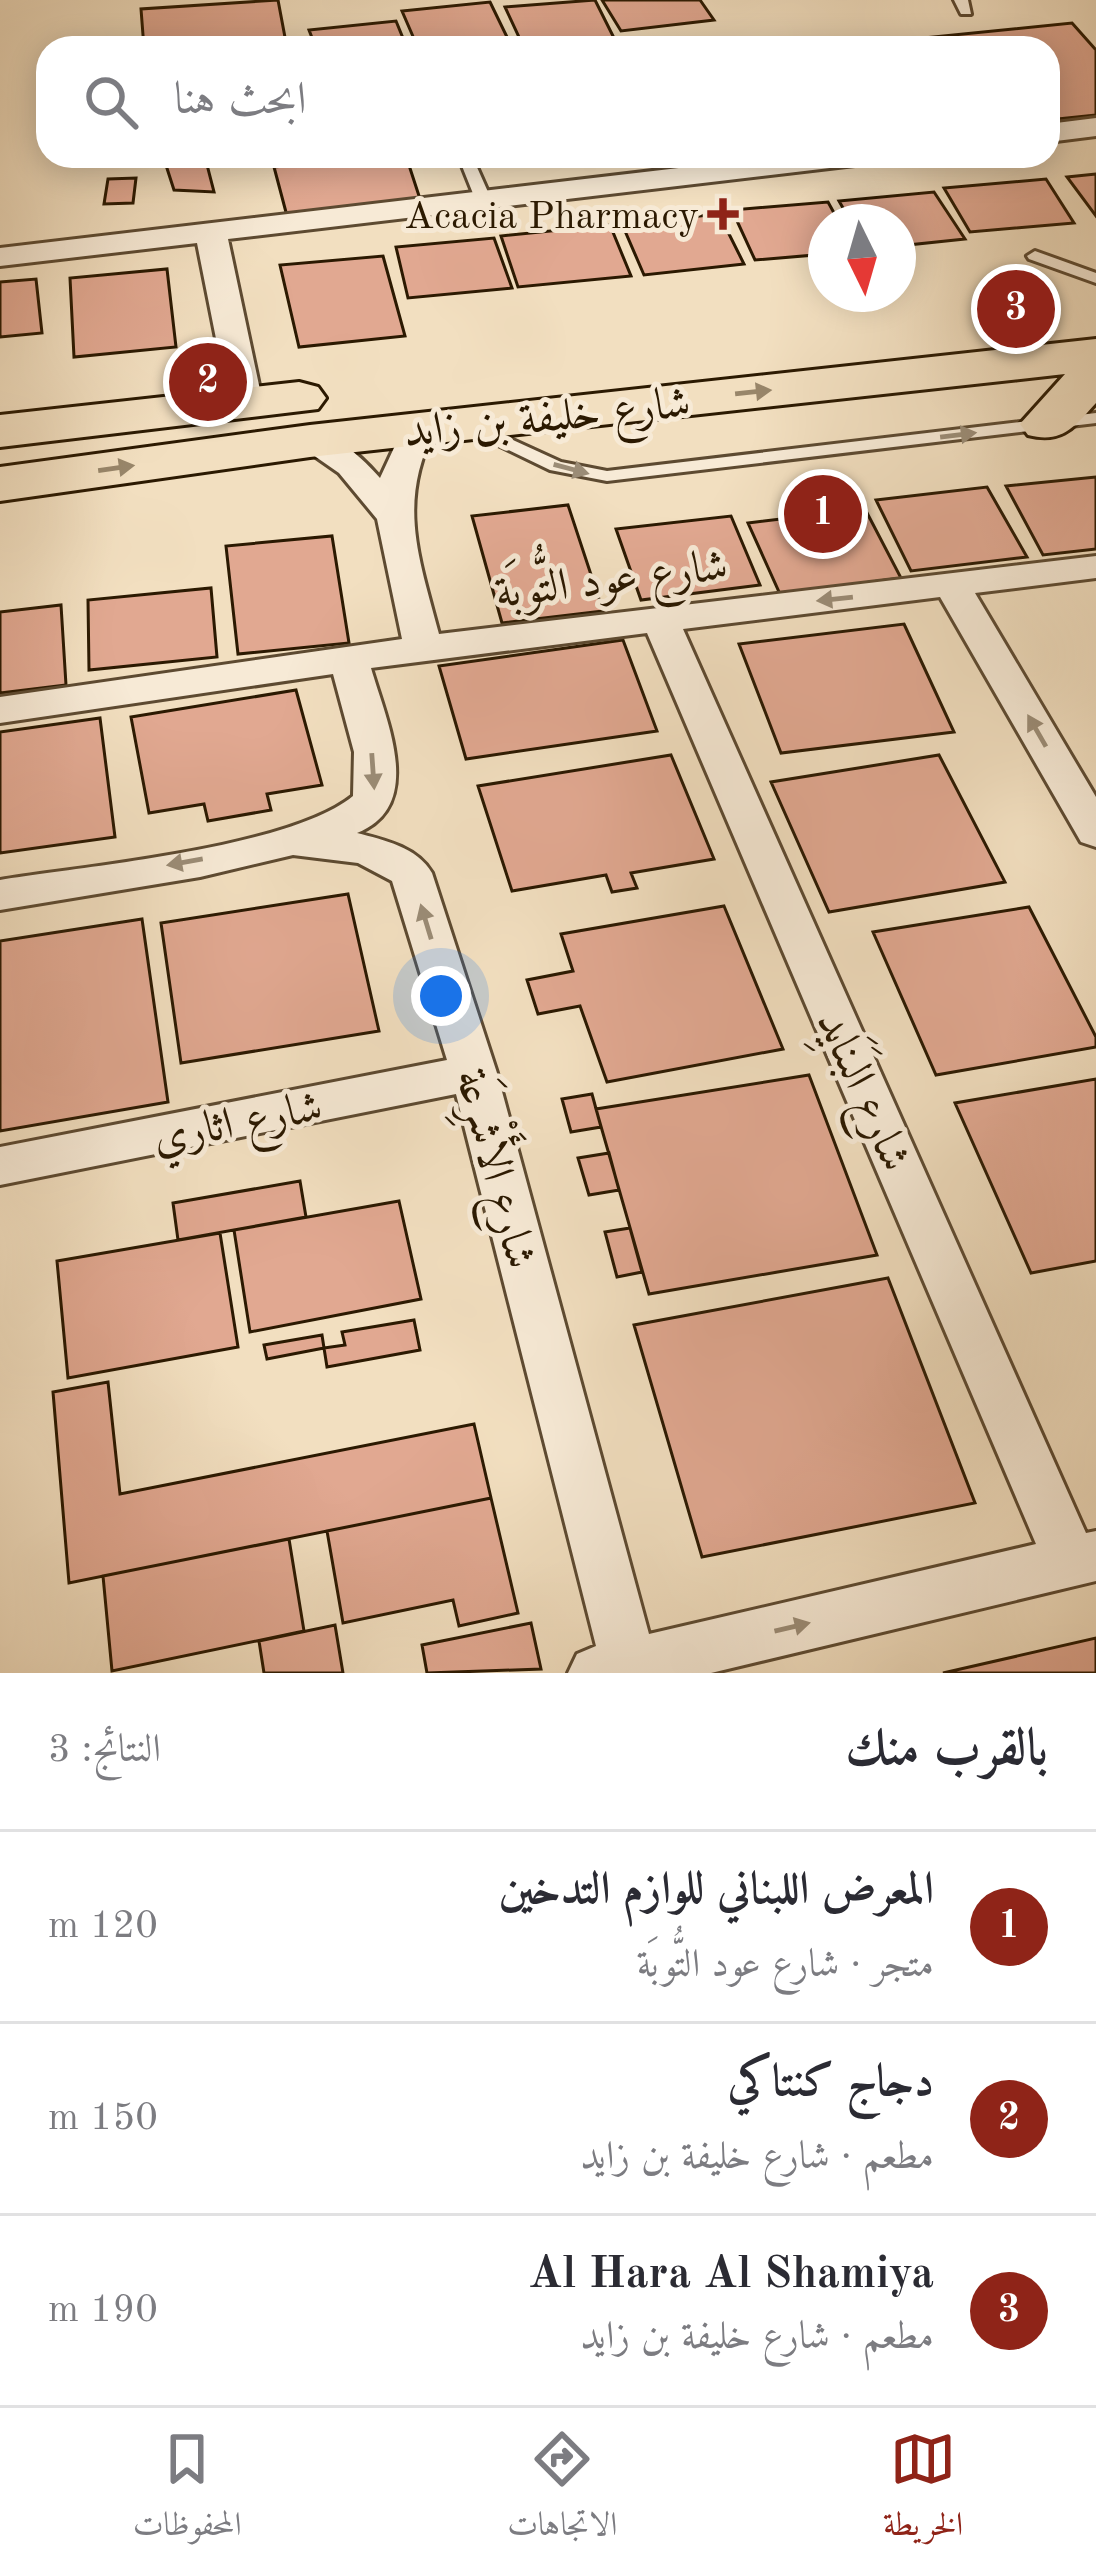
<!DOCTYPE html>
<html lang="ar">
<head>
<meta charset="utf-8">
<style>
	:root { --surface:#fff; --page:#f2f2f3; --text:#2b2b33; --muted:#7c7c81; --line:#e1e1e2; --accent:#8f2418 }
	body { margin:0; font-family:"Old Standard TT",Amiri,serif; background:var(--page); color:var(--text); direction:rtl }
	.compass { position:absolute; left:808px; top:204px; width:108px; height:108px; border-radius:50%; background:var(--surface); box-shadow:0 6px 30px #0003; rotate:175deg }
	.you { position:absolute; left:441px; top:996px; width:42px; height:42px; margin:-30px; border:9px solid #fff; border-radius:50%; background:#1a73e8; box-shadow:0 0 0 18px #1a73e833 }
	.badge { display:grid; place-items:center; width:78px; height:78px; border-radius:50%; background:var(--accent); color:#fff; font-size:39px; font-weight:700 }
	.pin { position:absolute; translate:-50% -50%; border:6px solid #fff; box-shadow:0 3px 12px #0006 }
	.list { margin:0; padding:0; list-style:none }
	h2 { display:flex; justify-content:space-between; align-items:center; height:156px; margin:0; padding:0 48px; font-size:51px }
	h2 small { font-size:39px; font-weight:400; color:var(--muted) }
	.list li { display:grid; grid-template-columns:78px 1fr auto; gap:36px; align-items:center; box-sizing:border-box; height:192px; padding:0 48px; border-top:3px solid var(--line) }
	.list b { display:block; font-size:45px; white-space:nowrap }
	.list p { margin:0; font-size:39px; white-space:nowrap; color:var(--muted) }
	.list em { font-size:39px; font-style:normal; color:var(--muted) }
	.icon { flex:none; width:66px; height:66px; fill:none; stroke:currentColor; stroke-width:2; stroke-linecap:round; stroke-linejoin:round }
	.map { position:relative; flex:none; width:1096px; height:1673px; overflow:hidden; direction:ltr }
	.search { position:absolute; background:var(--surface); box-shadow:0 6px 30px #0003; left:36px; right:36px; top:36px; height:132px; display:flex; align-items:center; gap:30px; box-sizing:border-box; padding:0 42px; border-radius:36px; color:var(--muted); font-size:45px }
	.sheet { height:732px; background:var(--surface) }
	nav { display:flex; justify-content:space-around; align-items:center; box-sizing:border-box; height:168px; border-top:3px solid var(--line); background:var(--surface); font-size:33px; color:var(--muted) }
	nav a { display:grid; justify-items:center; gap:6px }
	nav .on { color:var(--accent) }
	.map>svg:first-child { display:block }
</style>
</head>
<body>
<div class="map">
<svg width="1096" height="1673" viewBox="0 0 1096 1673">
	<rect width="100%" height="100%" fill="#f2dfc0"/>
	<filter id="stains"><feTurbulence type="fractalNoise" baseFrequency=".00167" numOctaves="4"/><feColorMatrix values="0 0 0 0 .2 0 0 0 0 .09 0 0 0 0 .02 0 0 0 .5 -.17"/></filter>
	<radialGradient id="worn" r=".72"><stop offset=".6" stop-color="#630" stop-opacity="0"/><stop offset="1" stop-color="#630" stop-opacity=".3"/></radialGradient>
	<path fill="#e1a891" stroke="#2b1901" stroke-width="3" d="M 278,0 L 287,48 L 144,48 L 141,9 Z
		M 595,0 L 615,40 L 524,48 L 505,7 Z
		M 602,0 L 700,0 L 714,20 L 621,31 Z
		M 490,2 L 508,39 L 418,48 L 402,11 Z
		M 396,21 L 407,48 L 316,48 L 309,30 Z
		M 1072,23 L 1096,50 L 1096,115 L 1048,120 L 1048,48 L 824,48 Z
		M 381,156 L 406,156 L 421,202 L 287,216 L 274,167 Z
		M 572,156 L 661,156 L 663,160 L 616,165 L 612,159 L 575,163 Z
		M 188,157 L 206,161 L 214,192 L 174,190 L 164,159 Z
		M 1096,174 L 1096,216 L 1067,177 Z
		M 136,178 L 133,203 L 104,204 L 108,179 Z
		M 1046,179 L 1074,223 L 970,232 L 944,188 Z
		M 934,192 L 965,239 L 898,246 L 898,222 L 851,222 L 839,201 Z
		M 828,202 L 839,222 L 826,222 L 826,254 L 755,260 L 732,210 Z
		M 719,214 L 744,264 L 644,275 L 622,224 Z
		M 610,225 L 631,276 L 518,287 L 501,236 Z
		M 494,238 L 512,288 L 408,298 L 396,247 Z
		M 383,256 L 405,336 L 299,347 L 280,265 Z
		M 167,269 L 176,347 L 74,357 L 70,278 Z
		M 36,279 L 42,333 L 0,337 L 0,282 Z
		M 1096,477 L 1096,549 L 1043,555 L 1006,486 Z
		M 987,487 L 1027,557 L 911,571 L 876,500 Z
		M 568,505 L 603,611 L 502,623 L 472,516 Z
		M 865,509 L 901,578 L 780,594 L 748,523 Z
		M 731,516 L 760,585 L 641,600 L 616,529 Z
		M 332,536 L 349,643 L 238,654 L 226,546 Z
		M 211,588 L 217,657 L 89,670 L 88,600 Z
		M 61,605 L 66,685 L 0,693 L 0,612 Z
		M 904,624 L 954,732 L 781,753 L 739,644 Z
		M 623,640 L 657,731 L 466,759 L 439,666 Z
		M 296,690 L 322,785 L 267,794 L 271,810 L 208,821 L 204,804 L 149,813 L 131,717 Z
		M 100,718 L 115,837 L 0,853 L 0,732 Z
		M 671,755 L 714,859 L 631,873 L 637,888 L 612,892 L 606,875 L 512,891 L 478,786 Z
		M 939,755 L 1005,882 L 829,912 L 771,782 Z
		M 348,894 L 379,1031 L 181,1063 L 161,923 Z
		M 724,906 L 783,1049 L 607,1082 L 580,1006 L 538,1014 L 527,980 L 573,971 L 561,934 Z
		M 1029,907 L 1096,1037 L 1096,1047 L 936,1075 L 873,932 Z
		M 142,919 L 168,1102 L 0,1131 L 0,941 Z
		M 809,1075 L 877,1255 L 649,1294 L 596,1109 Z
		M 1096,1079 L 1096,1261 L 1031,1273 L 955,1103 Z
		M 592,1094 L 601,1127 L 571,1132 L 562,1099 Z
		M 609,1153 L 619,1190 L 589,1195 L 578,1158 Z
		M 300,1181 L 306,1217 L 178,1240 L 173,1203 Z
		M 399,1201 L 421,1299 L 250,1332 L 234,1230 Z
		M 630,1228 L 642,1272 L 617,1277 L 605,1232 Z
		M 220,1233 L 238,1347 L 68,1378 L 57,1261 Z
		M 888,1278 L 975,1503 L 702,1557 L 634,1325 Z
		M 414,1320 L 420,1350 L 327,1367 L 324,1348 L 345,1345 L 342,1332 Z
		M 322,1335 L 324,1348 L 267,1359 L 264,1345 Z
		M 108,1382 L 120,1494 L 474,1424 L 491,1498 L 69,1583 L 53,1392 Z
		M 491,1498 L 518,1613 L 459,1626 L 453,1600 L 343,1623 L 327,1531 Z
		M 289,1539 L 304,1631 L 112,1671 L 103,1576 Z
		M 531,1623 L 541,1669 L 427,1673 L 422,1645 Z
		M 335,1625 L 343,1673 L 264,1673 L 259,1641 Z
		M 1096,1638 L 1096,1673 L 943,1673 Z"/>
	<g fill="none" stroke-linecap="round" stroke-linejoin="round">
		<g stroke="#5d4a31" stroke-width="6">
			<path id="lane" d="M 954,0 L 968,0 L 971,14 L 961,14 Z
				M 458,156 L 472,156 L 492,201 L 489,204 L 476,201 Z
				M 1035,251 L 1096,273 L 1096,283 L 1029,259 L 1027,256 Z
				M 1096,413 L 1096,423 L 607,481 L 550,470 L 461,427 L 470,422 L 476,423 L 561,462 L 607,471 Z"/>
		</g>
		<g stroke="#5d4a31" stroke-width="6">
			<path id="street" d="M 1096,118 L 1096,136 L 1048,142 L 1048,124 Z
				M 780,156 L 870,156 L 855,165 L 228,239 L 263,404 L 258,411 L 234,411 L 229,404 L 197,243 L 0,266 L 0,248 Z
				M 418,419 L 430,422 L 435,429 C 397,503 419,558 439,634 L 1096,556 L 1096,578 L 975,593 L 1096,797 L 1096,847 L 1081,842 L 940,597 L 683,629 L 1086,1533 L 1096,1531 L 1096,1581 L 711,1673 L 568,1673 L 577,1654 L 596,1646 L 456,1094 L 0,1185 L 0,1147 L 447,1060 L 392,881 L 358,863 L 293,855 L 200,877 L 0,910 L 0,880 C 87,866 289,848 353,796 L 354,752 L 333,674 L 0,723 L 0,697 L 402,639 L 377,519 L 339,473 L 293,441 L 298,434 C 329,426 361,456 380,478 L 406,422 ZM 647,633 L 1036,1544 L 649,1634 L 497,1073 L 432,873 C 417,847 384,840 357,833 C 426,806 386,720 371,668 Z"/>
		</g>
		<g stroke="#2b1901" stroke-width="6">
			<path id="primary" d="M 1096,339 L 1096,403 C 1074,427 1062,444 1028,435 L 1020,424 L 1065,374 L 310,457 L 0,501 L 0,467 L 310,425 Z
				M 299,382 L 318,387 L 326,398 L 318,409 L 0,447 L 0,415 Z"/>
		</g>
		<use href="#lane" fill="#f7ead6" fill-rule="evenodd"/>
		<use href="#street" fill="#f7ead6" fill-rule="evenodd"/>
		<use href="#primary" fill="#f2dfc0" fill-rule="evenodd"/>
	</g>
	<defs><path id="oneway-solid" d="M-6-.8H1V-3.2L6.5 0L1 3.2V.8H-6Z" transform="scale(3)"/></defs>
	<g fill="#98866a">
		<use href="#oneway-solid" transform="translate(753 392) rotate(-6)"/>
		<use href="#oneway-solid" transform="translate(116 468) rotate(-8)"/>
	</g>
	<g fill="#9b8c76">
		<use href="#oneway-solid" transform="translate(958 435) rotate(-7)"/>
		<use href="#oneway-solid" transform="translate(571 469) rotate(15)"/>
		<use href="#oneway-solid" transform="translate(835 599) rotate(174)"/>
		<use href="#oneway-solid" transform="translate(1037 731) rotate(-120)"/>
		<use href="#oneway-solid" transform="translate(373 771) rotate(86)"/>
		<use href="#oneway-solid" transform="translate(185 862) rotate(170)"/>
		<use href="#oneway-solid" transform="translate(426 922) rotate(-107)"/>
		<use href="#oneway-solid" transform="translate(792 1627) rotate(-13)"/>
	</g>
	<path fill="#8f2418" stroke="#f7ead6" stroke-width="4.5" d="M717 196h12v12h12v12h-12v12h-12v-12h-12v-12h12z"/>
	<g text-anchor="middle" stroke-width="10" stroke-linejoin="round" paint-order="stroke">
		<g font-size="39" fill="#2b1901" stroke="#f7ead6" text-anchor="end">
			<text x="699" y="228">Acacia Pharmacy</text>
		</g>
		<g font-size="45" fill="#2b1901" stroke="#f7ead6">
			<text transform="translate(547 415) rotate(-6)" y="16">شارع خليفة بن زايد</text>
			<text transform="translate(611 577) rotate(-7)" y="16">شارع عود التُّوبَة</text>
			<text transform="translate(866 1090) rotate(66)" y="16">شارع البَنَايِد</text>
			<text transform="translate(237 1120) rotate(-11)" y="16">شارع اثاري</text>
			<text transform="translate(498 1168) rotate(75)" y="16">شارع الأَشْرِعَة</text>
		</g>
	</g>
	<rect width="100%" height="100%" filter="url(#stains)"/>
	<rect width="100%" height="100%" fill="url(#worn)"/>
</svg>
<svg class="compass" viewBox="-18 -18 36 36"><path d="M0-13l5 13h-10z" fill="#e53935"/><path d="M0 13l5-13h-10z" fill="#7c7c81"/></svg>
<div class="you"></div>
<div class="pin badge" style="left:823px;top:514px">1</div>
<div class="pin badge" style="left:208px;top:382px">2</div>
<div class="pin badge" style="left:1016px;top:309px">3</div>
<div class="search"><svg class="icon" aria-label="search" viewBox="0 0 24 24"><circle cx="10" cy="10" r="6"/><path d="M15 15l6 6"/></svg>ابحث هنا</div>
</div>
<section class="sheet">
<h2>بالقرب منك<small>النتائج: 3</small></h2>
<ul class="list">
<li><span class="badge">1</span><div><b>المعرض اللبناني للوازم التدخين</b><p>متجر · شارع عود التُّوبَة</p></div><em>120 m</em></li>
<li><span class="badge">2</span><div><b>دجاج كنتاكي</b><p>مطعم · شارع خليفة بن زايد</p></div><em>150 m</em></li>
<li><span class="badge">3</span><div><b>Al Hara Al Shamiya</b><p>مطعم · شارع خليفة بن زايد</p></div><em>190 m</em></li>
</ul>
</section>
<nav>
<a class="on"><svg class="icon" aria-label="map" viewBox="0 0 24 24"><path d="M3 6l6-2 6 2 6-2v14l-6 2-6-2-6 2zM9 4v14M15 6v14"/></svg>الخريطة</a>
<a><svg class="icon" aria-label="directions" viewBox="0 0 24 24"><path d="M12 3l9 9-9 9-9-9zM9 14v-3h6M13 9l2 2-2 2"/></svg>الاتجاهات</a>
<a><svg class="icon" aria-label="saved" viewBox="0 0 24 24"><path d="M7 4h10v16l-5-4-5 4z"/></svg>المحفوظات</a>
</nav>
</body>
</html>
